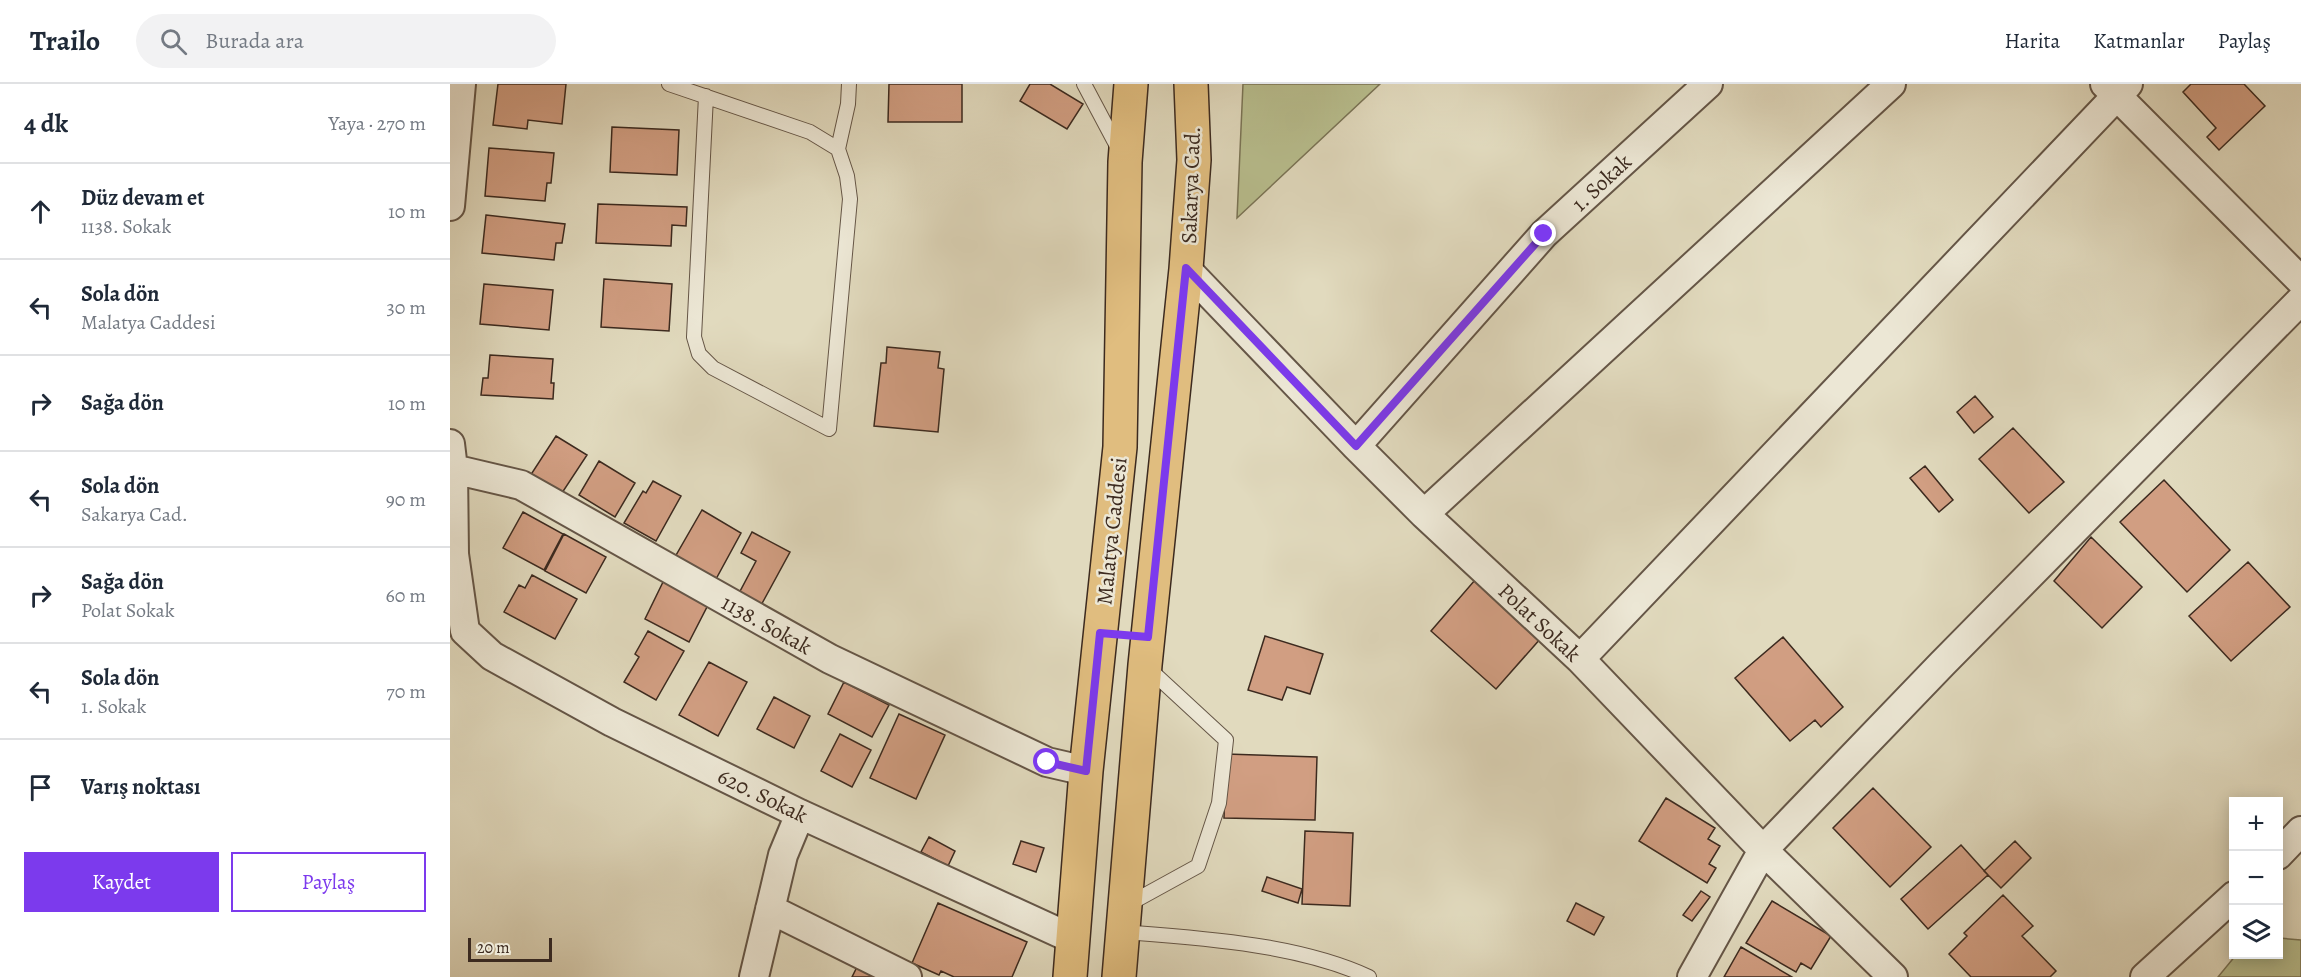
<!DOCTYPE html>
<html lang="tr">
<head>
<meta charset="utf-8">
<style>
	:root { --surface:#fff; --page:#f2f2f3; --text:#1f2937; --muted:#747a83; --line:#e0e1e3; --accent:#7c3aed }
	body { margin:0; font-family:Alegreya,serif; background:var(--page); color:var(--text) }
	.controls { position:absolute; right:18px; bottom:18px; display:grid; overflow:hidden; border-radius:0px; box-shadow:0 3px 15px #0003 }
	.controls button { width:54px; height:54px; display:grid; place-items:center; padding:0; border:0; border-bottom:2px solid var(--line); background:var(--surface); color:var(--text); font:30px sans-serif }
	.scale { position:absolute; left:18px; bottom:15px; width:84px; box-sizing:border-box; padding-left:6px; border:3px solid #3c2a1f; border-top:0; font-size:16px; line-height:21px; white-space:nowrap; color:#3c2a1f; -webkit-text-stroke:4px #ece7d5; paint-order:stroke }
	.stop { position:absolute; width:18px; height:18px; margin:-14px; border:4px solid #7c3aed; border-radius:50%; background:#fff }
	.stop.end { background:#7c3aed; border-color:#fff; box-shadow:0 2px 6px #0008 }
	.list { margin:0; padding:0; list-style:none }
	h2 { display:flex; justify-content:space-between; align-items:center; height:78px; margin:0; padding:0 24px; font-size:26px }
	h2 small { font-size:20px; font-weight:400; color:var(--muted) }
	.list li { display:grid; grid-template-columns:39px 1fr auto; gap:18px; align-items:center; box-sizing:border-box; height:96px; padding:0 24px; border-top:2px solid var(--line) }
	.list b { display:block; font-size:22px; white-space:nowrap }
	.list p { margin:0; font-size:20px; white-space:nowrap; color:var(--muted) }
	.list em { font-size:20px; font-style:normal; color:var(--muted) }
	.actions { display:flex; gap:12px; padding:18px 24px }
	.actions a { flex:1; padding:14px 0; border:2px solid var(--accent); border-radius:0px; text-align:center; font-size:21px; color:var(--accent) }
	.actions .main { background:var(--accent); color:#fff }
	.icon { flex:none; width:33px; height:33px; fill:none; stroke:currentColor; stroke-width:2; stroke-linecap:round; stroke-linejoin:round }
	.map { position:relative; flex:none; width:1851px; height:893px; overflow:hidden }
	header { display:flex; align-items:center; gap:36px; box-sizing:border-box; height:84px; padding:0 30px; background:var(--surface); border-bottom:2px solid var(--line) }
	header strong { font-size:28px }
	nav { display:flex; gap:33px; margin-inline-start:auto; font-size:21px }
	.search { width:420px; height:54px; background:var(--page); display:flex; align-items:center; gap:15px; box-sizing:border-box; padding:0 21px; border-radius:33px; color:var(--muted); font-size:22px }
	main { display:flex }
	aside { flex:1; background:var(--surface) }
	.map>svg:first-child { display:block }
</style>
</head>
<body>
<header>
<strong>Trailo</strong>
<div class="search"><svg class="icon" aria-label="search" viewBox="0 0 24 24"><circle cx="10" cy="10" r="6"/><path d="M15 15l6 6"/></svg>Burada ara</div>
<nav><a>Harita</a><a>Katmanlar</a><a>Paylaş</a></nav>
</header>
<main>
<aside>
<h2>4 dk<small>Yaya · 270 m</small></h2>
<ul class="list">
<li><svg class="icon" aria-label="ahead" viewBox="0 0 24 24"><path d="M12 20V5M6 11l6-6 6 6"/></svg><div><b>Düz devam et</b><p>1138. Sokak</p></div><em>10 m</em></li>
<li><svg class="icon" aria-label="left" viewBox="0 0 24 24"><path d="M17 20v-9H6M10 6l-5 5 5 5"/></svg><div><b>Sola dön</b><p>Malatya Caddesi</p></div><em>30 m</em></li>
<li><svg class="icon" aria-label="right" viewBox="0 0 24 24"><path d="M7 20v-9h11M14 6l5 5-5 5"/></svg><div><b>Sağa dön</b></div><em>10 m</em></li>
<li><svg class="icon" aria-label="left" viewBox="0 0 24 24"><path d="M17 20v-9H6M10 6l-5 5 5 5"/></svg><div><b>Sola dön</b><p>Sakarya Cad.</p></div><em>90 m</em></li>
<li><svg class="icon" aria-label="right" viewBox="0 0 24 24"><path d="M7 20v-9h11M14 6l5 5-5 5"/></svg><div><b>Sağa dön</b><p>Polat Sokak</p></div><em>60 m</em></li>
<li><svg class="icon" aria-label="left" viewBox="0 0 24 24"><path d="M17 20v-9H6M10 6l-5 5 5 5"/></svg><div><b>Sola dön</b><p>1. Sokak</p></div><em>70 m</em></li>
<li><svg class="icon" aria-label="arrive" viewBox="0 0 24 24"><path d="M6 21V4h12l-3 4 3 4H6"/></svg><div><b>Varış noktası</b></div></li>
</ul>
<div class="actions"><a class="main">Kaydet</a><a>Paylaş</a></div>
</aside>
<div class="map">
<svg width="1851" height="893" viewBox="0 0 1851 893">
	<rect width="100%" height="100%" fill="#e1dabe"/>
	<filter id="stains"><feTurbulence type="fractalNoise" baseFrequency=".00333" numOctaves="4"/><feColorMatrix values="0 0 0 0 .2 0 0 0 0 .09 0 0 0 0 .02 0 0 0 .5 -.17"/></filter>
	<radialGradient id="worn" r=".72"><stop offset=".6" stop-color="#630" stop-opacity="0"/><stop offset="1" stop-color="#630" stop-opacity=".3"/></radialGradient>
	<path fill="#b8be8e" stroke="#7a7456" stroke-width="1.5" d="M 793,0 L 930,0 L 787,134 Z
		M 1829,854 L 1851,856 L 1851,893 L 1768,893 L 1786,871 L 1828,870 Z"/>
	<path fill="#d19e82" stroke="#3c2a1f" stroke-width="1.5" d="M 48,0 L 116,0 L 112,40 L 78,36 L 77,45 L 43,41 Z
		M 439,0 L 512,0 L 512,38 L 438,38 Z
		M 580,0 L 600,0 L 633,20 L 617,45 L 570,17 Z
		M 1741,0 L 1794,0 L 1815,22 L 1769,66 L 1757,53 L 1766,44 L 1733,8 Z
		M 162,43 L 229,46 L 227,91 L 160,88 Z
		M 39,64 L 104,69 L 101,99 L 97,99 L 95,117 L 35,112 Z
		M 148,120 L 237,123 L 236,142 L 222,141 L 221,162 L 146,159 Z
		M 36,131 L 115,140 L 112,159 L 106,159 L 104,176 L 32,169 Z
		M 154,195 L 222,200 L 219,247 L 151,243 Z
		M 34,200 L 103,206 L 99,246 L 30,240 Z
		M 437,263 L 490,268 L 488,284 L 494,285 L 488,348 L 424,342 L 431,279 L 436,279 Z
		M 40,271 L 103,275 L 101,299 L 104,299 L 103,315 L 31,311 L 33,294 L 38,294 Z
		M 1525,312 L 1543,333 L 1524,349 L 1507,328 Z
		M 1563,344 L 1614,398 L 1579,429 L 1529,375 Z
		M 106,352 L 137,371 L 110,412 L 80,392 Z
		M 149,377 L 185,399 L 165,433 L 129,411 Z
		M 1475,382 L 1503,416 L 1489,428 L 1460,394 Z
		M 1714,396 L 1780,466 L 1737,508 L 1670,438 Z
		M 203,397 L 231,412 L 206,457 L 174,439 L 193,407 L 196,409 Z
		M 252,426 L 291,449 L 266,495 L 225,473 Z
		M 73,428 L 113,450 L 94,486 L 53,464 Z
		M 302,448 L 340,468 L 309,525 L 287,513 L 306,477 L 291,469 Z
		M 114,450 L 156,473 L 136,509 L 95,487 Z
		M 1641,453 L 1692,503 L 1652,544 L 1604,497 Z
		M 1798,478 L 1840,523 L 1781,577 L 1739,532 Z
		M 82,491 L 127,515 L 105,555 L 54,528 L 69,501 L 75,504 Z
		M 214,496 L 259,519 L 239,558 L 195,535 Z
		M 1025,496 L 1091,554 L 1046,605 L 981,547 Z
		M 198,547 L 234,567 L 206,616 L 174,598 L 189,573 L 185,570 Z
		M 815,552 L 873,570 L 860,610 L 837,603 L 832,616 L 798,606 Z
		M 1333,553 L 1393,623 L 1371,643 L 1365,636 L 1340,657 L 1285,594 Z
		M 259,578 L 297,598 L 268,652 L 229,631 Z
		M 394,598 L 439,621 L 422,653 L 378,630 Z
		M 324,613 L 360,632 L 344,664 L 307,645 Z
		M 449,630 L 495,651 L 466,715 L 420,694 Z
		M 390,650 L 421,666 L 402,703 L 371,687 Z
		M 776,670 L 867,673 L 865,736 L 774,734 Z
		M 1423,704 L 1481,763 L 1440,803 L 1383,744 Z
		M 1216,714 L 1265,744 L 1258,755 L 1270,762 L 1259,780 L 1266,784 L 1257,799 L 1189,757 Z
		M 855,747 L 903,749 L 900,822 L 852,820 Z
		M 479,753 L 505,767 L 498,782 L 471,768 Z
		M 571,757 L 594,764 L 586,788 L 563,780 Z
		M 1565,757 L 1581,774 L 1551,804 L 1534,787 Z
		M 1511,761 L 1538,791 L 1478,845 L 1451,815 Z
		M 817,793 L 852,805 L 848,819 L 812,807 Z
		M 1251,807 L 1260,813 L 1242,837 L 1233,831 Z
		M 1553,811 L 1583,842 L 1572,852 L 1606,887 L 1600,893 L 1521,893 L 1499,870 L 1517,852 L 1514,849 Z
		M 1322,817 L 1381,852 L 1361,885 L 1351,879 L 1346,888 L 1296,859 Z
		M 488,819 L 577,858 L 562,893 L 504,893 L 491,887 L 489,891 L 462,879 Z
		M 1126,819 L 1154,833 L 1144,851 L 1117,837 Z
		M 1291,863 L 1342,893 L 1274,893 Z
		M 407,883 L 429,893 L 402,893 Z"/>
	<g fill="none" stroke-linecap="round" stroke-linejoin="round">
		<g stroke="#655647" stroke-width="16">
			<path id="service" d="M 219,0 L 360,48 L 388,65
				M 634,0 L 668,64
				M 256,12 L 244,253 L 249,270 L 263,284 L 379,345 L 400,115 L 397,92 L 388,65 L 398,20 L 399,0
				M 677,821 L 748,782 L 769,719 L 776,656 L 698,584
				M 673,848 C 751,854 848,860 919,893"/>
		</g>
		<g stroke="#655647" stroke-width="32">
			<path id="minor" d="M 1655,0 L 1851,197
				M 0,122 L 11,0
				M 736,185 L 906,362 L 974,430 L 1130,575 L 1313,766 L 1443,893
				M 0,360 L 3,385 L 4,470 L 15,547 L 42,572 L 162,638 L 350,730 L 623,855
				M 906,362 L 1094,150 L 1258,0
				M 3,385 L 71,401 L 380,575 L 597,678 L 636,687
				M 974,430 L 1441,0
				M 1130,575 L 1678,0
				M 1828,771 L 1851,747
				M 320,825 L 457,893
				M 304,893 L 333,771 L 350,730
				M 1242,893 L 1313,766 L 1492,580 L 1851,216
				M 1695,893 L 1784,812"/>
		</g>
		<g stroke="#3c2a1f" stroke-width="36">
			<path id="primary" d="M 620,893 L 636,687 L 670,363 L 675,78 L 681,0
				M 669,893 L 695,581 L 736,185 L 744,76 L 741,0"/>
		</g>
		<use href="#service" stroke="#ece7d5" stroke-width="14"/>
		<use href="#minor" stroke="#ece7d5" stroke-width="28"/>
		<use href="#primary" stroke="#e0bd7f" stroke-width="33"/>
	</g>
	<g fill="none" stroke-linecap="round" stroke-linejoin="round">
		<path stroke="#7c3aed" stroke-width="8" d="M 597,678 L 636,687 L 650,549 L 698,553 L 736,184 L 906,362 L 1094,150"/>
	</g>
	<g text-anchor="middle" stroke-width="5" stroke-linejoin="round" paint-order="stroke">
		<g font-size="22" fill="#3c2a1f" stroke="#ece7d5">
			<text transform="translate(1151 98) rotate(-43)" y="8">1. Sokak</text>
			<text transform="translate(740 101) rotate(-88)" y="8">Sakarya Cad.</text>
			<text transform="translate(661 447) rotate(-84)" y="8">Malatya Caddesi</text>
			<text transform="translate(1090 538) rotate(43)" y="8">Polat Sokak</text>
			<text transform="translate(317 540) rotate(29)" y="8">1138. Sokak</text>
			<text transform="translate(313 711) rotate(26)" y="8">620. Sokak</text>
		</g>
	</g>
	<rect width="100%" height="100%" filter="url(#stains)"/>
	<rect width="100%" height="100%" fill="url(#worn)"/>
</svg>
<div class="controls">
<button>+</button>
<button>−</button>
<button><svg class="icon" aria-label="layers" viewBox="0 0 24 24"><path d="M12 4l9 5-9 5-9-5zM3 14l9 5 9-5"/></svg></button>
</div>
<div class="scale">20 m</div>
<div class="stop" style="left:597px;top:678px"></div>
<div class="stop end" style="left:1094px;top:150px"></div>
</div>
</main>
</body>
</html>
